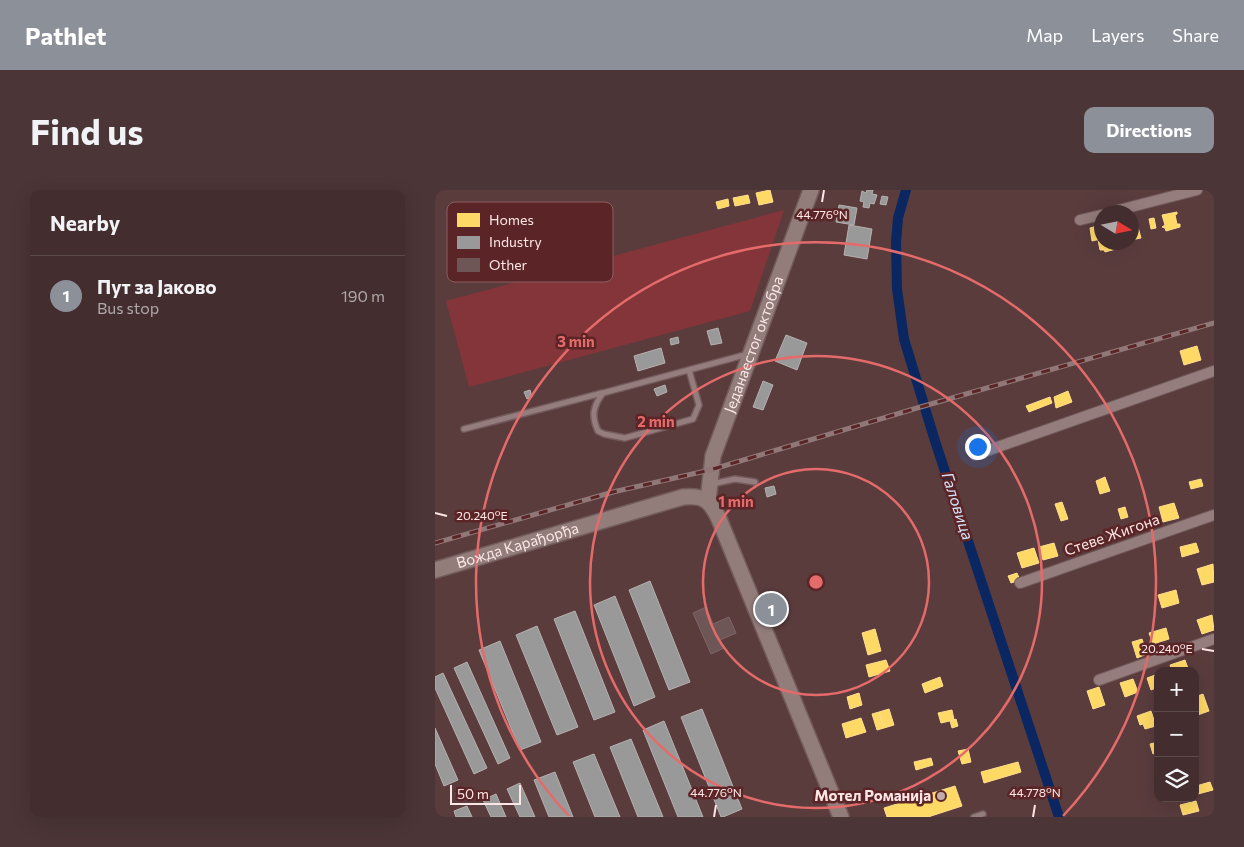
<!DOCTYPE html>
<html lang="en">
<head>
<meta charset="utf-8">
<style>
	:root { --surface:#442d2e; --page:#4b3536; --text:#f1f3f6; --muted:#afa8aa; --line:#5c494a; --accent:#8c9099 }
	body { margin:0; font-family:Commissioner,sans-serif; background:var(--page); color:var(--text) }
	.controls { position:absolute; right:15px; bottom:15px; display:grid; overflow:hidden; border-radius:10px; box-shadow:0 5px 20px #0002 }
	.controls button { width:45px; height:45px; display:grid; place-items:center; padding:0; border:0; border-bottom:1px solid var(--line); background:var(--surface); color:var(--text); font:25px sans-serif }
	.compass { position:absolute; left:659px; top:15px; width:45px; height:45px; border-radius:50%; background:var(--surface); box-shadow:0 5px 20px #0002; rotate:100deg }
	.scale { position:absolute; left:15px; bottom:12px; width:71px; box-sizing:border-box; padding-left:5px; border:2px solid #fde7e6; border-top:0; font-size:14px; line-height:18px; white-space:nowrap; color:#fde7e6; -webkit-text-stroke:4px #5b2426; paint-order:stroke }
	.you { position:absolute; left:542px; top:256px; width:18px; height:18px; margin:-12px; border:4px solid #fff; border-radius:50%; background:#1a73e8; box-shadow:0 0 0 8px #1a73e833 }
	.badge { display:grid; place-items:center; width:32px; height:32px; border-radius:50%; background:var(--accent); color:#fff; font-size:16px; font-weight:700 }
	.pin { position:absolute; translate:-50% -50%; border:2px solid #fff; box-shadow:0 1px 5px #0006 }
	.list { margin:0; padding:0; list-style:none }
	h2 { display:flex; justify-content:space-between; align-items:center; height:65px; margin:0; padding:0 20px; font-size:21px }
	h2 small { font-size:16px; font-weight:400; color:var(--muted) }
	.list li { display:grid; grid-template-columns:32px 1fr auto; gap:15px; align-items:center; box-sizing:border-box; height:80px; padding:0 20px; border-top:1px solid var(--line) }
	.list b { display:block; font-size:19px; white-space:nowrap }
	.list p { margin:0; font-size:16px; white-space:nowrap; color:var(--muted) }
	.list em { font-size:16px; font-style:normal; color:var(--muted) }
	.icon { flex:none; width:28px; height:28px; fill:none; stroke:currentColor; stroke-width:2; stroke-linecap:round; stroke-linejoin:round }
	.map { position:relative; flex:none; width:779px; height:627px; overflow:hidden; border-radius:10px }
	header { display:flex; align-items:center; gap:30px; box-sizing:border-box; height:70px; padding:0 25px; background:var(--accent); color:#fff }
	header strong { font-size:24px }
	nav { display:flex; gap:28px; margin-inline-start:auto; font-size:18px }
	.intro { display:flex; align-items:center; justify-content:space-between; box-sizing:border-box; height:120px; padding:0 30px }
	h1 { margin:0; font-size:35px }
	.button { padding:12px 22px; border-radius:10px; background:var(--accent); color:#fff; font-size:18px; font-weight:700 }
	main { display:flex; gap:30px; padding:0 30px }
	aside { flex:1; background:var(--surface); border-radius:10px; box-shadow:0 5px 20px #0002 }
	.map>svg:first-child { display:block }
</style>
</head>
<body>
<header>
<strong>Pathlet</strong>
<nav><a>Map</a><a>Layers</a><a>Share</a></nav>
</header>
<div class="intro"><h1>Find us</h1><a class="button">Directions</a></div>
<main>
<aside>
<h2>Nearby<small></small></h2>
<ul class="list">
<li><span class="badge">1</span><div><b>Пут за Јаково</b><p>Bus stop</p></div><em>190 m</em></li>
</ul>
</aside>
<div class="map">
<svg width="779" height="627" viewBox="0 0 779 627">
	<rect width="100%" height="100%" fill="#5a3c3d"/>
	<path fill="#843539" d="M 349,20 L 315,121 L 34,197 L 11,111 Z"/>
	<path fill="#ffd966" stroke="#fedd8c" d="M 335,0 L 338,12 L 324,15 L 321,3 Z
		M 313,5 L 315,13 L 300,16 L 298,8 Z
		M 293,9 L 294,16 L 283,19 L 281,12 Z
		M 742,22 L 742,24 L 740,25 L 742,34 L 745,34 L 745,37 L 731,41 L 730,38 L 727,37 L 730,35 L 727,25 Z
		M 719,28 L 721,38 L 716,39 L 714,29 Z
		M 666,35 L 666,49 L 657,51 L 655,38 Z
		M 703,37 L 706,48 L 696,50 L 696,39 Z
		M 666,49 L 666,52 L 679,52 L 681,59 L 670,62 L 669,60 L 665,60 L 663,50 Z
		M 762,156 L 766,170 L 749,175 L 745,161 Z
		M 633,201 L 637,212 L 621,218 L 619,207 Z
		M 615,207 L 617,213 L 594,222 L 591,216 Z
		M 670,287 L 675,301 L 665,304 L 661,291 Z
		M 766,289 L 768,296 L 756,299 L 754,292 Z
		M 627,312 L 633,329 L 626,331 L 620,314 Z
		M 739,313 L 744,328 L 728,332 L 724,317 Z
		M 690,317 L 693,327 L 686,329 L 683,319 Z
		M 619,353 L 623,366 L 608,370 L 604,357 Z
		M 761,353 L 764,362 L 747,367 L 745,357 Z
		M 599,358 L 604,373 L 587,378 L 582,363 Z
		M 778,374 L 779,392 L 767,395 L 762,379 Z
		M 582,383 L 585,390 L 576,393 L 573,386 Z
		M 741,400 L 744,413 L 727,418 L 723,405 Z
		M 777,425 L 779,440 L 767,444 L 762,430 Z
		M 731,438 L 734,449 L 718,454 L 714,443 Z
		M 440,439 L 446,461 L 433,465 L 427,443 Z
		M 707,449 L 712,464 L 702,468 L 697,452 Z
		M 451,470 L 455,481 L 434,487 L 431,475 Z
		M 750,470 L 754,481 L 737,481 L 735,475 Z
		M 723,484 L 723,497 L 716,500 L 712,488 Z
		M 505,487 L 508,496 L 490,503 L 487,494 Z
		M 698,489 L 703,502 L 690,507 L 685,493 Z
		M 664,497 L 670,515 L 658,519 L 652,501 Z
		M 424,503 L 427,515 L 415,519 L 412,507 Z
		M 768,504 L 774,521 L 760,526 L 760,507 Z
		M 454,519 L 459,535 L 449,538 L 444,522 Z
		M 517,520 L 519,530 L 506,533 L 503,523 Z
		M 716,521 L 721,536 L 710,539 L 708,534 L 705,535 L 702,526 Z
		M 444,522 L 449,538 L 442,540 L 437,524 Z
		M 426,528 L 431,542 L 411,548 L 407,534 Z
		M 521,529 L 523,536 L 517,538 L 515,531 Z
		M 723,552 L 723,562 L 718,564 L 715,554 Z
		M 533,559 L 536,572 L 527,574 L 523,561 Z
		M 496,568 L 498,575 L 481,580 L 479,572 Z
		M 583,572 L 586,582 L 549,593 L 546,582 Z
		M 775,592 L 778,600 L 763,604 L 761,596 Z
		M 520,596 L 527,616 L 493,627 L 452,627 L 449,618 Z
		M 761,611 L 764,621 L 748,625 L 745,615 Z"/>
	<path fill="#999" stroke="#b7b0b0" d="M 432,0 L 438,0 L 437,4 L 442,5 L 439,14 L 435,13 L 434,18 L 428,17 L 429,12 L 425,11 L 427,1 L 431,3 Z
		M 447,6 L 453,7 L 451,15 L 445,14 Z
		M 404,15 L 422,18 L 419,35 L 401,32 Z
		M 414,35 L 437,39 L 432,69 L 409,65 Z
		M 283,138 L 287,153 L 276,155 L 272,141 Z
		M 351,145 L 372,153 L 362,180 L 340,171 Z
		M 243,147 L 244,153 L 236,155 L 235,149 Z
		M 226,158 L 230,173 L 203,181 L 199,166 Z
		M 328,191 L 338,195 L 328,220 L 318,217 Z
		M 230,195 L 232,202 L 222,206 L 219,199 Z
		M 95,200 L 97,207 L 92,209 L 89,202 Z
		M 339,296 L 341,304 L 332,307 L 330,298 Z
		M 215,391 L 255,492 L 234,500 L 194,400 Z
		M 180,406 L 220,507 L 199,516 L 159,415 Z
		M 140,421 L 180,522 L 159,530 L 119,429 Z
		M 102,436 L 143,537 L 122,545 L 81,445 Z
		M 65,451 L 106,552 L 85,560 L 44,460 Z
		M 32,472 L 75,568 L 63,574 L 19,478 Z
		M 8,483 L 52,578 L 39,584 L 0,498 L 0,487 Z
		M 267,519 L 307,619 L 288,627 L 286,627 L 246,527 Z
		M 229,531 L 268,627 L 243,627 L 208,540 Z
		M 0,538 L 23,590 L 9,596 L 0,574 Z
		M 196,549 L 228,627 L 203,627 L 175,557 Z
		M 159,564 L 185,627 L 160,627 L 138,572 Z
		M 120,582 L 138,627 L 114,627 L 99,590 Z
		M 85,593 L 100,627 L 85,627 L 72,599 Z
		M 61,604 L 71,627 L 56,627 L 48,610 Z
		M 32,616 L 37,627 L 21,627 L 19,621 Z"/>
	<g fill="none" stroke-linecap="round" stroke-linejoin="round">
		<path stroke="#0a2761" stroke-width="10" d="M 471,0 L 463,28 L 461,52 L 462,99 L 469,149 L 500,251 L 624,627"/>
	</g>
	<path fill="#6e5656" stroke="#7f6666" d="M 271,417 L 278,434 L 294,427 L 301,443 L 285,450 L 289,458 L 276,464 L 258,423 Z"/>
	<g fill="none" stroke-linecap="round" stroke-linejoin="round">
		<g stroke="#735b5c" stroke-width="8">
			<path id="lane" d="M 254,180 L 264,215 L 258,229 L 190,248 L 169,244 L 163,241 C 156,226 158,216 168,203 L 313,164
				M 29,239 L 167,203
				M 277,294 L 300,289 L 320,292
				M 539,627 L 548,624"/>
		</g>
		<g stroke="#735b5c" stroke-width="12">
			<path id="street" d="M 676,22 L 762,0
				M 645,30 L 666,25
				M 540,265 L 779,181
				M 585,393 L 779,325
				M 664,490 L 779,449"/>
		</g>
		<g stroke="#735b5c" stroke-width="18">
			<g id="secondary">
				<path id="s1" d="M 273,311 L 278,266 L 376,0"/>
				<path id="s2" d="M 0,380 L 248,307 C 269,305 275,310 284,329 L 406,627"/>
			</g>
		</g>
		<use href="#lane" stroke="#967d7d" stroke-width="5"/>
		<use href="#street" stroke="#967d7d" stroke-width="10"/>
		<use href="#secondary" stroke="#927d7b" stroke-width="15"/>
		<g stroke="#907878" stroke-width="5">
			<path id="rail" d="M 0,353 L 178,302 L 275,280 L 482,218 L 779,133"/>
		</g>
		<use href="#rail" stroke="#5b2426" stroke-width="3" stroke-dasharray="9" stroke-linecap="butt"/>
	</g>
	<path fill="none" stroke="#fde7e6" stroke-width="2" d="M 387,12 L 389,0M 0,323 L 12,326M 767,459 L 779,461M 279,627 L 281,615M 598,627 L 600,615"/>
	<g fill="none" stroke="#e46b6a" stroke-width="2.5">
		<circle cx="381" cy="392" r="113"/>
		<circle cx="381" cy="392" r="226"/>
		<path d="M134 626A340 340 0 1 1 628 626"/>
	</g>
	<circle fill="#c4abab" stroke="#5b2426" stroke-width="2" cx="506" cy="606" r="5"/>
	<g text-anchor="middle" stroke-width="5" stroke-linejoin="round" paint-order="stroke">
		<g font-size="15" fill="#fde7e6" stroke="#5b2426">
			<text dy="5" stroke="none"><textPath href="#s1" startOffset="164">Једанаестог октобра</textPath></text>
			<text transform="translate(677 345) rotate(-19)" y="5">Стеве Жигона</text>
			<text dy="5" stroke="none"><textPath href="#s2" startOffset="86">Вожда Карађорђа</textPath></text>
		</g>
		<g font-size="15" font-weight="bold" fill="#fde7e6" stroke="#5b2426" text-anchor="end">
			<text x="496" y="611">Мотел Романија</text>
		</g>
		<g font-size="16" font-style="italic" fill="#d4e2f9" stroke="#5b2426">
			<text transform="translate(523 316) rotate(72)" y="6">Галовица</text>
		</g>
	</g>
	<rect x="12" y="12" width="166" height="80" rx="8" fill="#5b2426" stroke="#8c5e60" stroke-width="1"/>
	<rect x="22" y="23" width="23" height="14" fill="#ffd966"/>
	<rect x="22" y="46" width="23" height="13" fill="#999"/>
	<rect x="22" y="68" width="23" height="14" fill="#6e5656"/>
	<g font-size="14" fill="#fde7e6">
		<text x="54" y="35">Homes</text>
		<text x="54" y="57">Industry</text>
		<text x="54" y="80">Other</text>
	</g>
	<g font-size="12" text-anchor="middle" fill="#fde7e6" stroke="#5b2426" stroke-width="5" stroke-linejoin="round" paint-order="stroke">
		<text x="387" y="29">44.776°N</text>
		<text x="47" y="330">20.240°E</text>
		<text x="732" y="463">20.240°E</text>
		<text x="281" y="607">44.776°N</text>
		<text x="600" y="607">44.778°N</text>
	</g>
	<circle cx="381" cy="392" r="8" fill="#e46b6a" stroke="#5b2426" stroke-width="2.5"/>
	<g font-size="15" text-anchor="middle" font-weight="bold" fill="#e46b6a" stroke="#5b2426" stroke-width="5" stroke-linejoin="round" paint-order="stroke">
		<text x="141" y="157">3 min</text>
		<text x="221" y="237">2 min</text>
		<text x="301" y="317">1 min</text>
	</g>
</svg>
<div class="controls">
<button>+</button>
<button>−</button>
<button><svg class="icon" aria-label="layers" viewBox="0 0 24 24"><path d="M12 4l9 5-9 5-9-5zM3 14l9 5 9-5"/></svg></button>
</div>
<svg class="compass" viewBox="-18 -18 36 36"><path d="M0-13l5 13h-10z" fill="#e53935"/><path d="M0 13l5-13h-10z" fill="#afa8aa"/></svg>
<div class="scale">50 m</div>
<div class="you"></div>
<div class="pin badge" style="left:336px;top:419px">1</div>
</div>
</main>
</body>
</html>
